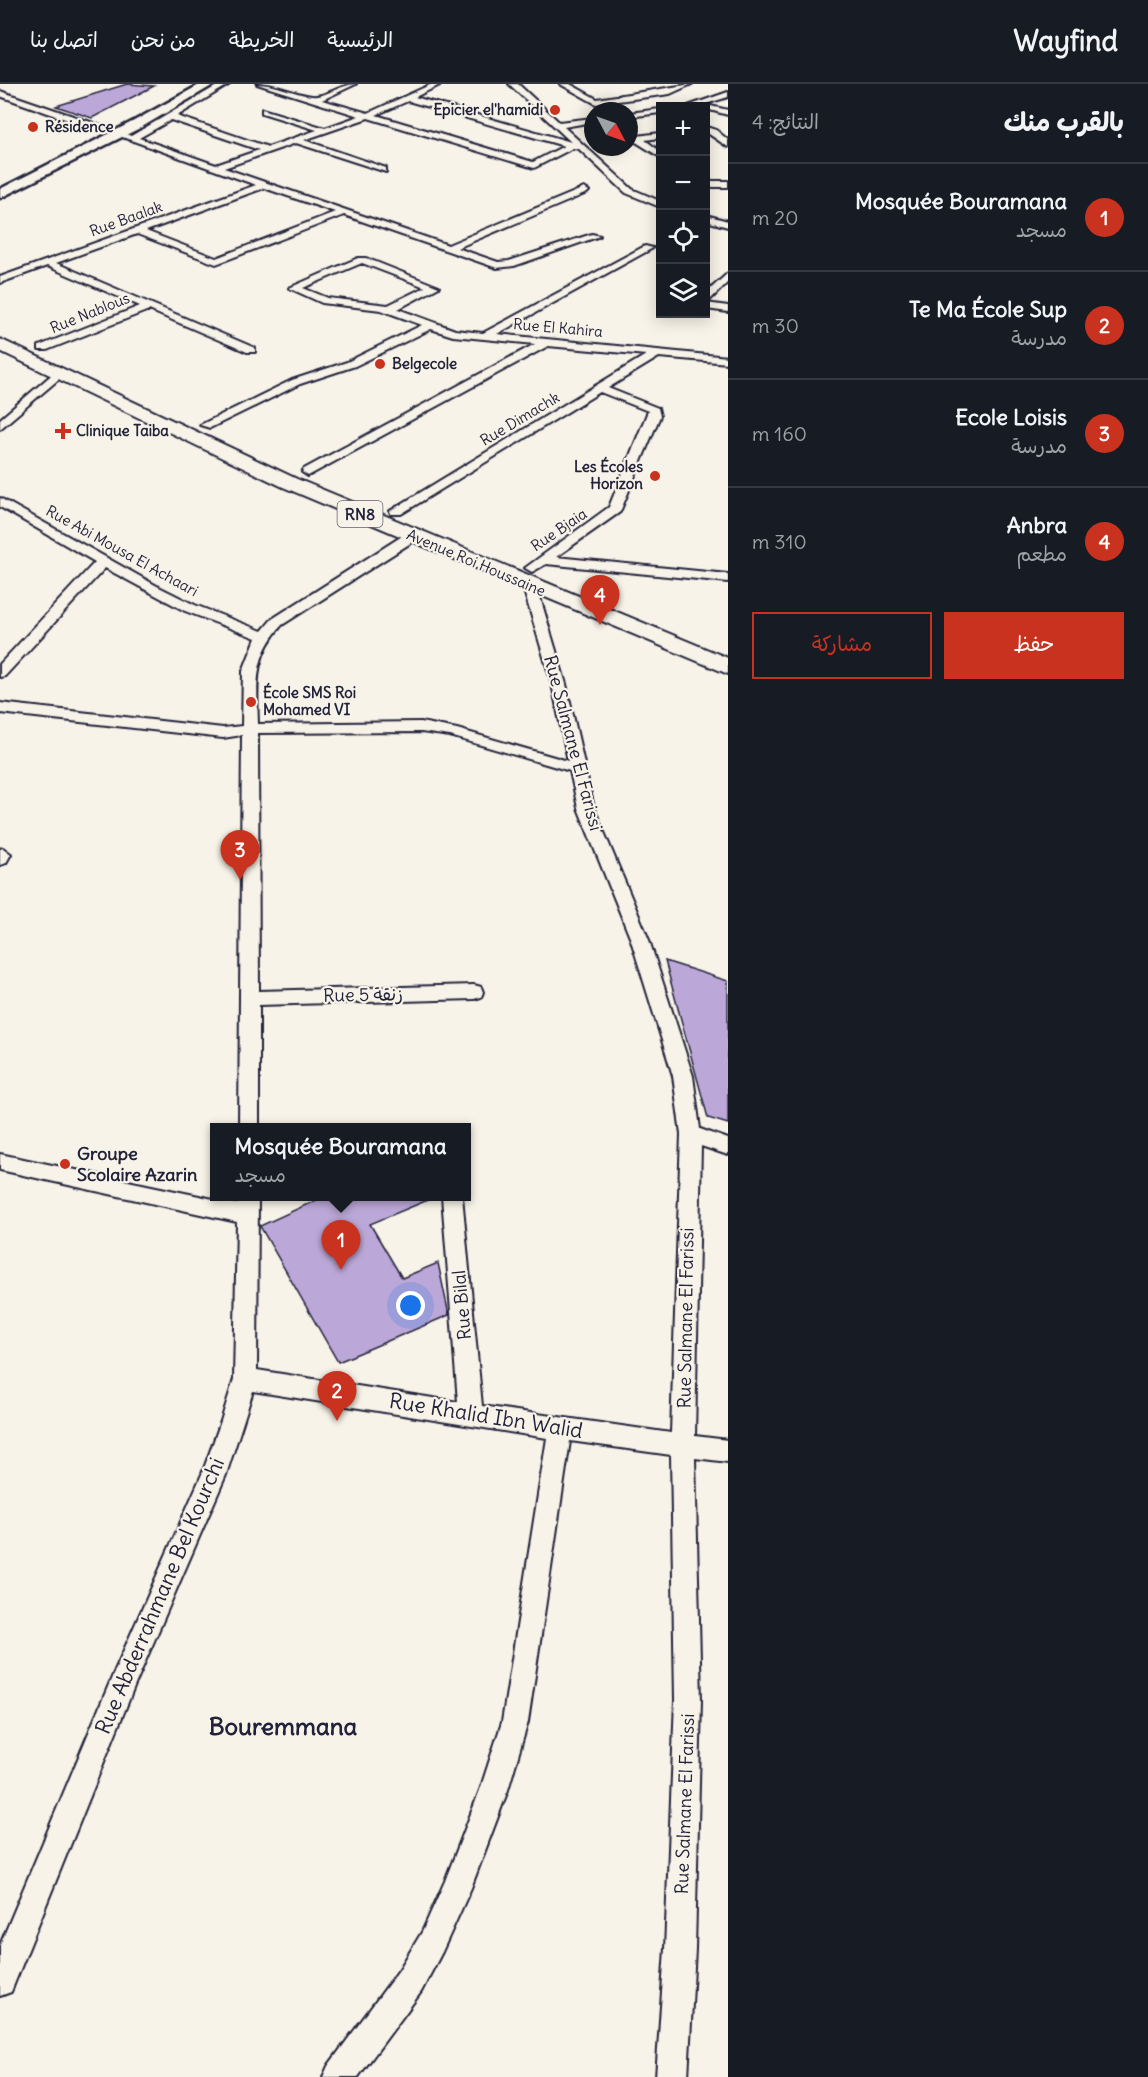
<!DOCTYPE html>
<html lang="ar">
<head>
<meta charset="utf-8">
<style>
	:root { --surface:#171b24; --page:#20242c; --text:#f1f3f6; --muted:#9ea1a6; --line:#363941; --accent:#c8321e }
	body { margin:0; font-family:Delius,"Playpen Sans Arabic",sans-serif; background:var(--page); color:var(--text); direction:rtl }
	.controls { position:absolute; right:18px; top:18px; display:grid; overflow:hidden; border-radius:0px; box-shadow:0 3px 15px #0003 }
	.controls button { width:54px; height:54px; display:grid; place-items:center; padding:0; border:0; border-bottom:2px solid var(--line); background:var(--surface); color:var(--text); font:30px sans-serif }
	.compass { position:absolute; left:584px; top:18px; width:54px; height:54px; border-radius:50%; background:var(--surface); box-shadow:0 3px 15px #0003; rotate:131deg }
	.you { position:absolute; left:411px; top:1222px; width:21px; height:21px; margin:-15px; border:4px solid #fff; border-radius:50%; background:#1a73e8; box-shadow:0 0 0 9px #1a73e833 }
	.badge { display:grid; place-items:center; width:39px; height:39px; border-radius:50%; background:var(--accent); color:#fff; font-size:20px; font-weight:700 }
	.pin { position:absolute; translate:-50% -50px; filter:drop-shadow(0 2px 3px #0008) }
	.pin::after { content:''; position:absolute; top:32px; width:21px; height:18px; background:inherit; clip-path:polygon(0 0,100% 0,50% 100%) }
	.popup { position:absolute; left:210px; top:1039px; width:261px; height:78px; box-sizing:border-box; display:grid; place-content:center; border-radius:0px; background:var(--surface); filter:drop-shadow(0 2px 4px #0005); font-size:20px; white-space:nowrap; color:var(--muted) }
	.popup b { font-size:22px; color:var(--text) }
	.popup::after { content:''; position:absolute; left:50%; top:100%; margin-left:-12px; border:12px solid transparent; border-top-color:var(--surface) }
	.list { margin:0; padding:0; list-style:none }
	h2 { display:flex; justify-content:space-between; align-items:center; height:78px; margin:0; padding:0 24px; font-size:26px }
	h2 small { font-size:20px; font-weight:400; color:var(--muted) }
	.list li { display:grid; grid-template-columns:39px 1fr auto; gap:18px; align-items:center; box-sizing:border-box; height:108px; padding:0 24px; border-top:2px solid var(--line) }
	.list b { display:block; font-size:22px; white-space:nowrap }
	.list p { margin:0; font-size:20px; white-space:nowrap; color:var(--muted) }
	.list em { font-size:20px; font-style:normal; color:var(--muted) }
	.actions { display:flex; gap:12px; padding:18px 24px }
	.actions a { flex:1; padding:14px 0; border:2px solid var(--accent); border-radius:0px; text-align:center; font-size:21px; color:var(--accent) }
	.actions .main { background:var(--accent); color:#fff }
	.icon { flex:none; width:33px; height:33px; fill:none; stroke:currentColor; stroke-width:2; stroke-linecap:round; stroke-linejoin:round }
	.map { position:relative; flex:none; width:728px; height:1993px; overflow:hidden; direction:ltr }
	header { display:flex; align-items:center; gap:36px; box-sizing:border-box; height:84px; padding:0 30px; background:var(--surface); border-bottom:2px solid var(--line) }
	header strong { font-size:28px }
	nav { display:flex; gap:33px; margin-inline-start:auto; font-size:21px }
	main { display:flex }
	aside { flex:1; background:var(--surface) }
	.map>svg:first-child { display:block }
</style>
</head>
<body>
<header>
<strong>Wayfind</strong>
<nav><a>الرئيسية</a><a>الخريطة</a><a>من نحن</a><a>اتصل بنا</a></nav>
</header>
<main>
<aside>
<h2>بالقرب منك<small>النتائج: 4</small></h2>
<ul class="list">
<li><span class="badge">1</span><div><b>Mosquée Bouramana</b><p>مسجد</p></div><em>20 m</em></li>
<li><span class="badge">2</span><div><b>Te Ma École Sup</b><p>مدرسة</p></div><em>30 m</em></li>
<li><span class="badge">3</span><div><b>Ecole Loisis</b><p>مدرسة</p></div><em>160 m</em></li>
<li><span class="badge">4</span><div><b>Anbra</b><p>مطعم</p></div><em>310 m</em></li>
</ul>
<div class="actions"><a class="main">حفظ</a><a>مشاركة</a></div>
</aside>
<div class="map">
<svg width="728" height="1993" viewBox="0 0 728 1993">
	<rect width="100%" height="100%" fill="#f7f3e8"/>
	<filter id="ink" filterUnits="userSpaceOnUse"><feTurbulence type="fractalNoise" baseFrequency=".0167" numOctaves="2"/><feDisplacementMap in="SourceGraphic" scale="12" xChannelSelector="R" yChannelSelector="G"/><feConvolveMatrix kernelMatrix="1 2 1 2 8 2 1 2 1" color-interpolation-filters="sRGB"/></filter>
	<g filter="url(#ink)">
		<path fill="#bca8d8" stroke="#22223b" stroke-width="1.5" d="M 127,0 L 154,2 L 92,34 L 56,22 Z
			M 665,877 L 728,897 L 728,1040 L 708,1034 Z
			M 323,1113 L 435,1113 L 370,1140 L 402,1194 L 438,1179 L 449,1231 L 338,1278 L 260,1142 Z"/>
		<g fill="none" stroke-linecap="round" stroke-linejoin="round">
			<g stroke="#22223b" stroke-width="4">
				<path id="minor" d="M 220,0 L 230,0 L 177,32 L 268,63 L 317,46 L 262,29 L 262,25 L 325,44 L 359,32 L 257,0 C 277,0 293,10 312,12 C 325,14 341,0 356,0 L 322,16 L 368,29 L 432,0 L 442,0 L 415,13 L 571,58 L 509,0 L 518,0 L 559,38 L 593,34 L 593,38 L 564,43 L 632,105 L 660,117 L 660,123 L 626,109 L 579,65 L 573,64 L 534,84 L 368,34 L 304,56 L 386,84 L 386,88 L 296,59 L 224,84 L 448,161 L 584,104 L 589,107 L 587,109 L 457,164 L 498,178 L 509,177 L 592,150 L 600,152 L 514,182 L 497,184 L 344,131 L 216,180 L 137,150 L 56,179 L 255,264 L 255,268 L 247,268 L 149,226 L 47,266 L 39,266 L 39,262 L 140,222 L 47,182 L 0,199 L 0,193 L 256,101 L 114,50 L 118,47 L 131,52 ZM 408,17 L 564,62 L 533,78 L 376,31 ZM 171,36 L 259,66 L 216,81 L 139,54 ZM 264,104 L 335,128 L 216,174 L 146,147 Z
					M 560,0 L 570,0 L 597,15 L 692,0 L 670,10 L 596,20 Z
					M 0,7 L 102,42 L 103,44 L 96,46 L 0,12 Z
					M 728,8 L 728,13 L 699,22 L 688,22 Z
					M 706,21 L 728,26 L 728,31 L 706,25 L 706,22 L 702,22 Z
					M 660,25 L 660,29 L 629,33 L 629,29 Z
					M 706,43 L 716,46 L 728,56 L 728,63 L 706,48 Z
					M 660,49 L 660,54 L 645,56 L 660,67 L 660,73 L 636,58 L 629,59 L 629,53 Z
					M 706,97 L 728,97 L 728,103 L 706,103 Z
					M 706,131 L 728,137 L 728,143 L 706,137 Z
					M 645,162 L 653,164 L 497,250 L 728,273 L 728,279 L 659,273 L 608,304 L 658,324 L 660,332 L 620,428 L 556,473 L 728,490 L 728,498 L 546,480 L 532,488 L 525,484 L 609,423 L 648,327 L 600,308 L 401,430 L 391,430 L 390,427 L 646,271 L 548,262 L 308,392 L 302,388 L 304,385 L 535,260 L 453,252 L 431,245 L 355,282 L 300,300 L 210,344 L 200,341 L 292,296 L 347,278 L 422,241 L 381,226 L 322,219 L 289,204 L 358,174 L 366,174 L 439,203 L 398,225 L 455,246 L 483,249 ZM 362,179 L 425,203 L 388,221 L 328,214 L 303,204 Z
					M 728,189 L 728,198 L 710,216 L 706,217 L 706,209 Z
					M 706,219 L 728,222 L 728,228 L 706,225 Z
					M 56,287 L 66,289 L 0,345 L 0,335 Z
					M 0,414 L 157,502 L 195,521 L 262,547 L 272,535 L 407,449 L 417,449 L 417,455 L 282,541 C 253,573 257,599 258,640 L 421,638 L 457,645 L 568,677 L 552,600 L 522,500 L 529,496 L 536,500 L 566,600 L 594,724 L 649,856 L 693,992 L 700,1045 L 728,1055 L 728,1071 L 701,1062 L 695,1352 L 728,1356 L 728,1378 L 695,1374 L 701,1616 L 695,1865 L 688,1993 L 656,1993 L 665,1865 L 675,1616 L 671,1371 L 570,1357 L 528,1638 L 508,1706 L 471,1804 L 442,1868 L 421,1908 L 358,1993 L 323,1993 L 328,1982 L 399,1886 L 422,1848 L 445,1797 L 480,1706 L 502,1638 L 547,1354 L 253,1307 L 226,1391 L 135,1601 L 11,1908 L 0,1912 L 0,1861 L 115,1586 L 202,1390 L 221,1337 L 234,1295 L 237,1138 L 0,1086 L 0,1070 L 237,1120 L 238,1112 L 258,1112 L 257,1286 L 458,1318 L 442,1112 L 462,1112 L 482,1322 L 671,1349 L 681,1050 L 673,992 L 631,856 L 578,724 L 570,687 L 450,652 L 421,648 L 258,649 L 259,907 L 474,901 L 481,903 L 483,908 L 481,913 L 474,915 L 259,921 L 259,1044 L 239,1044 L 242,651 L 223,654 L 0,629 L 0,619 L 223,644 L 242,642 L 243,587 L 256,554 L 185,527 L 105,484 L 5,592 L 0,593 L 0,580 L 95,478 L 0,423 Z
					M 3,764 L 11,770 L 6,779 L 0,781 L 0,765 Z"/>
			</g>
			<g stroke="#22223b" stroke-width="5">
				<path id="secondary" d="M 201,0 L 215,0 L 142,43 L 0,114 L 0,105 L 134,37 Z"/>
			</g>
			<g stroke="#22223b" stroke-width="4">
				<path id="primary" d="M 0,255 L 297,395 L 728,574 L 728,590 L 283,403 L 0,267 Z"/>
			</g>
			<use href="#minor" fill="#f7f3e8" fill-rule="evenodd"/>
			<use href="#secondary" fill="#f7f3e8" fill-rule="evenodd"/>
			<use href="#primary" fill="#f7f3e8" fill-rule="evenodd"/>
		</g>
	</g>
	<g fill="#c8321e" stroke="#f7f3e8" stroke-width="2">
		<circle cx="555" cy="26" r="6"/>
		<circle cx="33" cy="43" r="6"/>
		<circle cx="380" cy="280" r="6"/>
		<path d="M60 338h6v6h6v6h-6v6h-6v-6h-6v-6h6z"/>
		<circle cx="655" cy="392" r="6"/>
		<circle cx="251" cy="618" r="6"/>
		<circle cx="65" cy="1080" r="6"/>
	</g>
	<g text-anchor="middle" stroke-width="4.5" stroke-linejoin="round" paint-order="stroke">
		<g font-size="15" font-weight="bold" fill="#22223b" stroke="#f7f3e8" text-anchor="start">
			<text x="543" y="31" text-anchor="end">Epicier el'hamidi</text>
			<text x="45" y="48">Résidence</text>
			<text x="392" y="285">Belgecole</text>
			<text x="76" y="352">Clinique Taiba</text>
			<text x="643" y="388" text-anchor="end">Les Écoles<tspan x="643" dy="17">Horizon</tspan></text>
			<text x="263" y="614">École SMS Roi<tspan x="263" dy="17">Mohamed VI</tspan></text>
		</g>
		<g font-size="15" fill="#22223b" stroke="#f7f3e8">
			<text transform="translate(126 135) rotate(-20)" y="5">Rue Baalak</text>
			<text transform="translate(90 229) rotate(-22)" y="5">Rue Nablous</text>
			<text transform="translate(558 244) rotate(5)" y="5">Rue El Kahira</text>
			<text transform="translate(520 335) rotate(-31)" y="5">Rue Dimachk</text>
			<text transform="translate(559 446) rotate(-34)" y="5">Rue Bjaia</text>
			<text transform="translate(122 467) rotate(29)" y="5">Rue Abi Mousa El Achaari</text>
			<text transform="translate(476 479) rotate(23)" y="5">Avenue Roi Houssaine</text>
		</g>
		<rect fill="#f7f3e8" stroke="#62616f" stroke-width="1.5" x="337.5" y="417" width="45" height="26" rx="4.5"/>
		<g font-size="16" font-weight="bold" fill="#22223b">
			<text x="360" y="436">RN8</text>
		</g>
		<g font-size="18" fill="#22223b" stroke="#f7f3e8">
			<text transform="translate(573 659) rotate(75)" y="6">Rue Salmane El Farissi</text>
			<text transform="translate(363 911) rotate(-1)" y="6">Rue 5 زنقة</text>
			<text transform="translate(462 1221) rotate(-95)" y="6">Rue Bilal</text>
			<text transform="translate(686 1234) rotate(-89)" y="6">Rue Salmane El Farissi</text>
			<text transform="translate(685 1720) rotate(-88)" y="6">Rue Salmane El Farissi</text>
		</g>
		<g font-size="18" font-weight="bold" fill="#22223b" stroke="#f7f3e8" text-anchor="start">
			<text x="77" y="1076">Groupe<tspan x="77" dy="21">Scolaire Azarin</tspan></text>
		</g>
		<g font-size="21" fill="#22223b" stroke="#f7f3e8">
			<text transform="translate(486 1332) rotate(9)" y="7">Rue Khalid Ibn Walid</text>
			<text transform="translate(160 1512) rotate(-67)" y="7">Rue Abderrahmane Bel Kourchi</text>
		</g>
		<g font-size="24" font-weight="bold" fill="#22223b" stroke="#f7f3e8">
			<text x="283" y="1651">Bouremmana</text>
		</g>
	</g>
</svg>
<div class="controls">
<button>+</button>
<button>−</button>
<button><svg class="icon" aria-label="locate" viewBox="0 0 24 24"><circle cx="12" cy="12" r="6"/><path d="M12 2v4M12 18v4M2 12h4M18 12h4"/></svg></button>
<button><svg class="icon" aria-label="layers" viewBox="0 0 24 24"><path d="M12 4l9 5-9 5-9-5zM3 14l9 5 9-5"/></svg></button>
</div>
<svg class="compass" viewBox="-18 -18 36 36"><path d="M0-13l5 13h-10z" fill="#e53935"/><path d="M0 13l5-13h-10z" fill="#9ea1a6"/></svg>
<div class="you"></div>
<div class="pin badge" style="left:341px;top:1186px">1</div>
<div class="popup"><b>Mosquée Bouramana</b>مسجد</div>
<div class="pin badge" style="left:337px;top:1337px">2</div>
<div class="pin badge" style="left:240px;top:796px">3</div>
<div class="pin badge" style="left:600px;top:541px">4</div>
</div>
</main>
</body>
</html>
